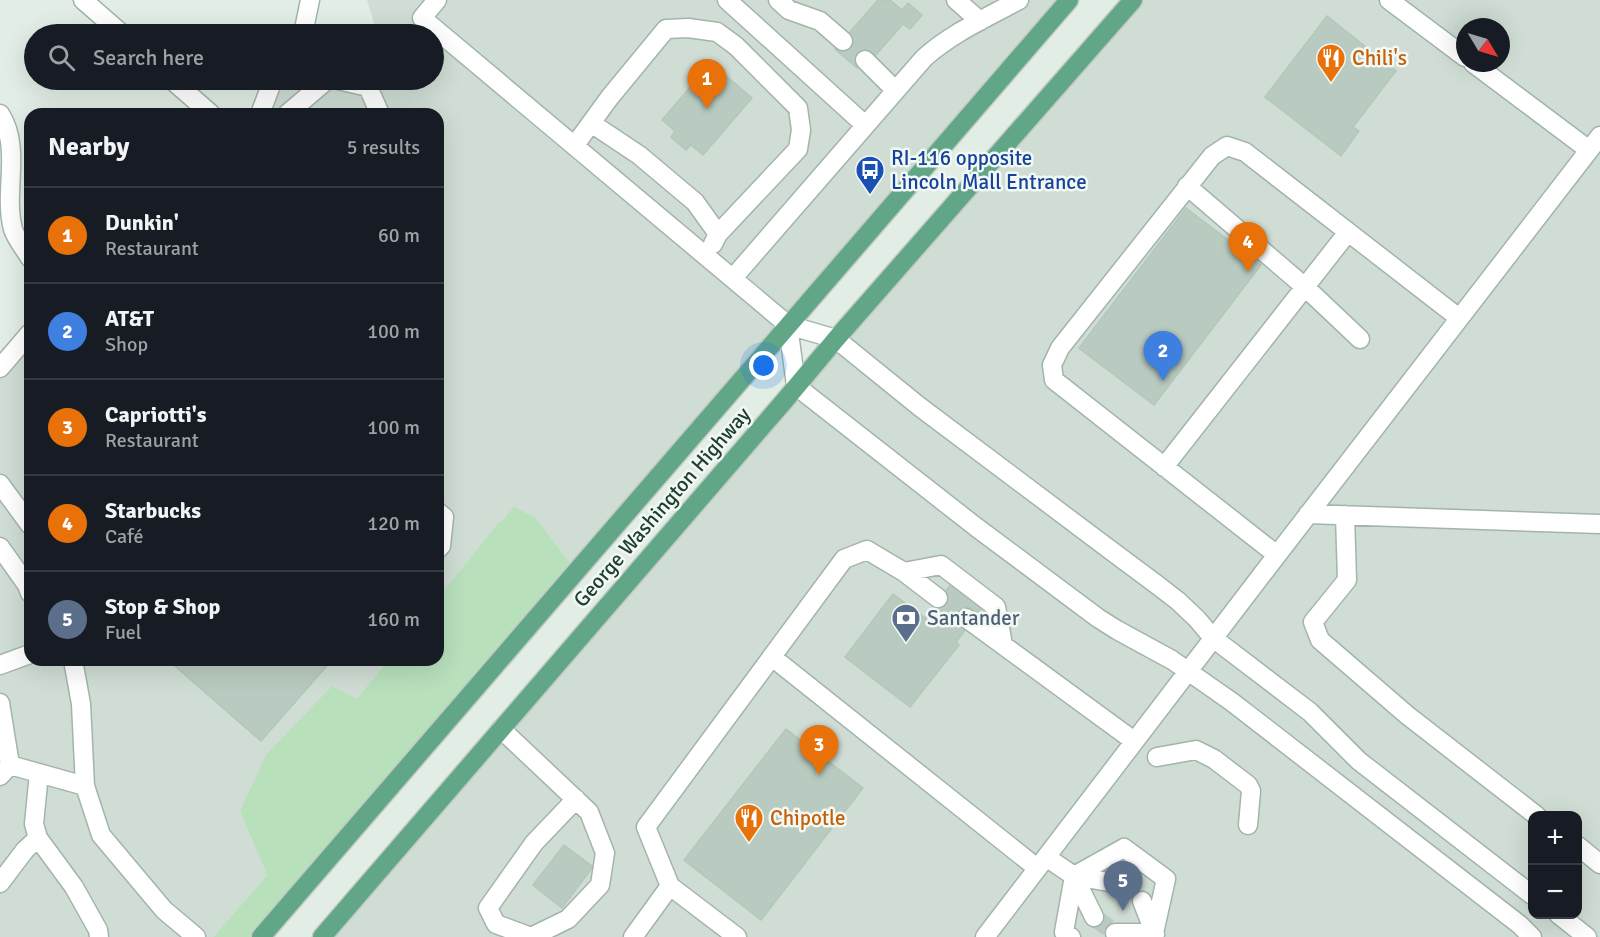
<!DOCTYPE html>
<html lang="en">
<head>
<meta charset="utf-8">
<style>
	:root { --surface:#171b24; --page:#20242c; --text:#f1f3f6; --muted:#9ea1a6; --line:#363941; --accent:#2563eb }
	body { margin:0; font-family:Signika,sans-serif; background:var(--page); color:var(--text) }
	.controls { position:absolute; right:18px; bottom:18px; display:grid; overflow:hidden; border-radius:12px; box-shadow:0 6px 24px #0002 }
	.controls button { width:54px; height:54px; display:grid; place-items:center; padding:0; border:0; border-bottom:2px solid var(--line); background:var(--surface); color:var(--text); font:30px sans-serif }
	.compass { position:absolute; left:1456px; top:18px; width:54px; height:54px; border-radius:50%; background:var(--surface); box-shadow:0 6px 24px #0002; rotate:128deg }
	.you { position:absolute; left:764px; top:366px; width:21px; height:21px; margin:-15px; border:4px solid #fff; border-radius:50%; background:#1a73e8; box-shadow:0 0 0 9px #1a73e833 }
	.badge { display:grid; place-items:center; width:39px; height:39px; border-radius:50%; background:var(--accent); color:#fff; font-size:20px; font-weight:700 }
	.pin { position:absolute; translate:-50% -50px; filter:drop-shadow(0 2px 3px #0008) }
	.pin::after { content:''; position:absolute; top:32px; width:21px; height:18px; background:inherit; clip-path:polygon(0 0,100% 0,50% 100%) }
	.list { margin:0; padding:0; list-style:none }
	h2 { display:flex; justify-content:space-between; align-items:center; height:78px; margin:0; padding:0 24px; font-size:26px }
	h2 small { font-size:20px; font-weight:400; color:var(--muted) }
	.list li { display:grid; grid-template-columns:39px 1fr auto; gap:18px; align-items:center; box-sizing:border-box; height:96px; padding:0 24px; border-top:2px solid var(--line) }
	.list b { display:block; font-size:22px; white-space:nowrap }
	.list p { margin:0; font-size:20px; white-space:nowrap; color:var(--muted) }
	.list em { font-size:20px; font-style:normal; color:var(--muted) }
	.icon { flex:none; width:33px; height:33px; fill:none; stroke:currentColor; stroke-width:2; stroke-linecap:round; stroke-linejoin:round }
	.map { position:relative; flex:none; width:1600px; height:937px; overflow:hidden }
	.search { position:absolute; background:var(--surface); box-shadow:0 6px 24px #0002; left:24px; top:24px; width:420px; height:66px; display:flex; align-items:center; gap:15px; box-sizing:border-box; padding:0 21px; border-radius:33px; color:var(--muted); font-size:22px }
	.panel { position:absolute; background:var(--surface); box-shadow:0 6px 24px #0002; left:24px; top:108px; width:420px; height:558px; border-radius:18px }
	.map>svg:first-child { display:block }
</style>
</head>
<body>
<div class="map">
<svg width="1600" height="937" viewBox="0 0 1600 937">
	<rect width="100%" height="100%" fill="#e1ede5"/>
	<path fill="#cfddd4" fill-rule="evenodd" d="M 367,0 L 1060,0 L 574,560 L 570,563 L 536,518 L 503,520 L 498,523 L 438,598 L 438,114 L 253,114 L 278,84 L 288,80 L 434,80 L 434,34 L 361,34 L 374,23 Z
		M 1125,0 L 1600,0 L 1600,937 L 315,937 ZM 1465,27 L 1501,27 L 1501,63 L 1465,63 ZM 1532,816 L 1578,816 L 1578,914 L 1532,914 Z
		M 30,336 L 30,660 L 388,660 L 358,699 L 240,811 L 267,875 L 213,937 L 0,937 L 0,372 Z"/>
	<path fill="#b8e0bb" d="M 514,507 L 536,518 L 570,563 L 535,606 L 250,937 L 213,937 L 267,875 L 240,811 L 266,755 L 332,686 L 357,699 L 388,660 L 438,660 L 438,598 L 498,523 L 503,520 Z"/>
	<path fill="#b9cbc0" stroke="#b3c7bb" stroke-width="1.5" d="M 878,0 L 890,0 L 902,10 L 908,3 L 922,15 L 910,29 L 903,24 L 873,58 L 865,60 L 857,68 L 835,49 Z
		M 1327,16 L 1396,71 L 1353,127 L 1359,131 L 1341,156 L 1265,97 Z
		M 711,63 L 752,98 L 703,155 L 691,145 L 686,150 L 671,137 L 675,131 L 662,120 Z
		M 1186,208 L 1261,265 L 1154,405 L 1079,348 Z
		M 954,580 L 985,604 L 956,642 L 959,645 L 910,707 L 845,657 L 893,594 L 925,618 Z
		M 168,660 L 332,660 L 261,741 Z
		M 786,729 L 863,788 L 761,920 L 684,860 Z
		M 564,845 L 593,867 L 562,908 L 533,885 Z"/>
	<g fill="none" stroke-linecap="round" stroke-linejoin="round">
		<path stroke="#bacac1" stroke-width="18" stroke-dasharray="18 9" stroke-linecap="butt" d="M 843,41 L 865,60
			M 938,598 L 966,618
			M 1120,884 L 1142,901
			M 1094,917 L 1115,933"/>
		<g stroke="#a3b5ab" stroke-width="21">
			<path id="minor" d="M 83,0 L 122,34
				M 437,0 L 422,18 L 788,325 L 836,339 L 920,407 L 1109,549 L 1156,584 L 1178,601 L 1197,619 L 1213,638 L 1310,712 L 1359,761 L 1532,895
				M 727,0 L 865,125
				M 778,0 L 789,10 L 820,21 L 843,41
				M 956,0 L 980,21
				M 1389,0 L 1465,57
				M 303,34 L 310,0
				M 865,60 L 895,90
				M 1473,63 L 1589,150
				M 172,80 L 211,114
				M 338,80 L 368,87 L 380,114
				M 0,114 C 22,148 3,192 13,229 C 16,239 25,249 30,258
				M 260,114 L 273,80
				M 287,114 L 327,80
				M 591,123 L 610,97 L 666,29 L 688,28 L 717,32 L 736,46 L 798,108 L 801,130 L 798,149 L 718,234
				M 575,145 L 591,123 L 639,155 L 695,202 L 718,234 L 713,244
				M 1187,186 L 1305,287 L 1360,339
				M 733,278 L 924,58 C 952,33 986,18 1019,0
				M 788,325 L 796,386 L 976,527 L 1098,618 L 1117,630 L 1172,660 L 1232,702 L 1520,925 L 1532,937
				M 0,368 L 30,333
				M 1164,467 L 1348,232
				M 0,484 L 30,525
				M 438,512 L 444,517 L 441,546 L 438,549
				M 1308,514 L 1600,524
				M 1345,515 L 1347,580 L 1313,622 L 1320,640 L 1407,715 L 1537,816
				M 0,547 L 27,585 L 30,593
				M 1277,555 L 1054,380 L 1052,365 L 1060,348 L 1212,156 L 1227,146 L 1245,152 L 1459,318
				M 904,572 L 941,565 L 996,607 L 1003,645
				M 966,618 L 1134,741
				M 772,657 L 1037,868
				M 73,660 L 81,704 L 85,786 L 101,835 L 164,910 L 196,937
				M 0,665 L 30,654
				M 0,703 L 10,765
				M 501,729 L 589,812 L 605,853 L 600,885 L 568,919 L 531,937
				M 1157,757 L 1196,750 L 1214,759 L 1248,785 L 1251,791 L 1248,825
				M 39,773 L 34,824 L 38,838 L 74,887 L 98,930 L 99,937
				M 0,776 L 10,765 L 85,786
				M 1578,846 L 1600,864
				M 1046,857 L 1074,876 L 1120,884
				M 1074,876 L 1124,848 L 1166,879 L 1154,933 L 1148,937
				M 1074,876 L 1094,917
				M 0,883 L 25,850 L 38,838
				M 670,886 L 737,937
				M 1142,901 L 1155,934
				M 1558,914 L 1587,937
				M 1115,933 L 1154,933
				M 531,937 L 496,924 L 488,908 L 534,843 L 576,799
				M 633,937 L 670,886 L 646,827 L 844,559 L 867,550 L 904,572 L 938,598
				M 985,937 L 1277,555 L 1600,136
				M 1071,937 L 1064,932 L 1074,876"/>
		</g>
		<g stroke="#c1c9c5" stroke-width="21">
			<path id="major" d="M 261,937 L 1069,0
				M 322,937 L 786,399 L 836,339 L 1133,0"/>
		</g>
		<use href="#minor" stroke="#fff" stroke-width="18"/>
		<use href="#major" stroke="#61a687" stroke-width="18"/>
	</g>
	<defs>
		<g id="restaurant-pin" transform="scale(1.5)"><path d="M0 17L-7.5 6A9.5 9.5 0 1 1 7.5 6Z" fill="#e8710a" stroke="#f2f9f4"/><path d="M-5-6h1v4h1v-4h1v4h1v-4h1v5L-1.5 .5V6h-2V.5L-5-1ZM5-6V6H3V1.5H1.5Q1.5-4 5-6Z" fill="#fff"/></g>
		<g id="bus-pin" transform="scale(1.5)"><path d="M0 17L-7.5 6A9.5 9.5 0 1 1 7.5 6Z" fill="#1a4fb4" stroke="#f2f9f4"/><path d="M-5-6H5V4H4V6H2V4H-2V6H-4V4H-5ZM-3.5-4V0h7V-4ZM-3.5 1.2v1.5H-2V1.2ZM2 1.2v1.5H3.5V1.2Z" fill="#fff"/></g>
		<g id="bank-pin" transform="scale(1.5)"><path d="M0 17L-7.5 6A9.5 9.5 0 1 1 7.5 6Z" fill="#5c6f8a" stroke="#f2f9f4"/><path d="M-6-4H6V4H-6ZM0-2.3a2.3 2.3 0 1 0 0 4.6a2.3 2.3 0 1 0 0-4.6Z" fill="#fff"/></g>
	</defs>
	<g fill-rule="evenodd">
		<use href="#restaurant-pin" x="1331" y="58"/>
		<use href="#bus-pin" x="870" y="170"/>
		<use href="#bank-pin" x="906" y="618"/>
		<use href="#restaurant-pin" x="749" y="818"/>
	</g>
	<g text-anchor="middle" stroke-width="5" stroke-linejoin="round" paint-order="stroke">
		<g font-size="21" fill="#c56008" stroke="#f2f9f4" text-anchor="start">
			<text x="1352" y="65">Chili's</text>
			<text x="770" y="825">Chipotle</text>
		</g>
		<g font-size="21" fill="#164399" stroke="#f2f9f4" text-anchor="start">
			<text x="891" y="165">RI-116 opposite<tspan x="891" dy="24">Lincoln Mall Entrance</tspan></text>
		</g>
		<g font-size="21" fill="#203f30" stroke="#f2f9f4">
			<text transform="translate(662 507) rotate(-49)" y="7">George Washington Highway</text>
		</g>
		<g font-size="21" fill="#4e5e75" stroke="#f2f9f4" text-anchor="start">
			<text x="927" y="625">Santander</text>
		</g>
	</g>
</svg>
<div class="controls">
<button>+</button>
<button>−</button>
</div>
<svg class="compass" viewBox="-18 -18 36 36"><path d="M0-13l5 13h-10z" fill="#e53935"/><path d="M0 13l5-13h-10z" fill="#9ea1a6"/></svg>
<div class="you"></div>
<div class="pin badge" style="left:707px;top:109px;background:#e8710a">1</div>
<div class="pin badge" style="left:1163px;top:381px;background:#3f7fe0">2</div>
<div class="pin badge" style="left:819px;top:775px;background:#e8710a">3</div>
<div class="pin badge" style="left:1248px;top:272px;background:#e8710a">4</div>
<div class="pin badge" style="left:1123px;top:911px;background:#5c6f8a">5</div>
<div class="search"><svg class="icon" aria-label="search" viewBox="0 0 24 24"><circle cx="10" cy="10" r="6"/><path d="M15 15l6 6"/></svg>Search here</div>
<section class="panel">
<h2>Nearby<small>5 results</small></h2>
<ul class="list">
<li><span class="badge" style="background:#e8710a">1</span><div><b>Dunkin'</b><p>Restaurant</p></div><em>60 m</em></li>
<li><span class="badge" style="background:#3f7fe0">2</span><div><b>AT&amp;T</b><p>Shop</p></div><em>100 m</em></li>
<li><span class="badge" style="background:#e8710a">3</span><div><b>Capriotti's</b><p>Restaurant</p></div><em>100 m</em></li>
<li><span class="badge" style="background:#e8710a">4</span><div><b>Starbucks</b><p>Café</p></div><em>120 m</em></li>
<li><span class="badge" style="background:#5c6f8a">5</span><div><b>Stop &amp; Shop</b><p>Fuel</p></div><em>160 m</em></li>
</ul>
</section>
</div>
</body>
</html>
